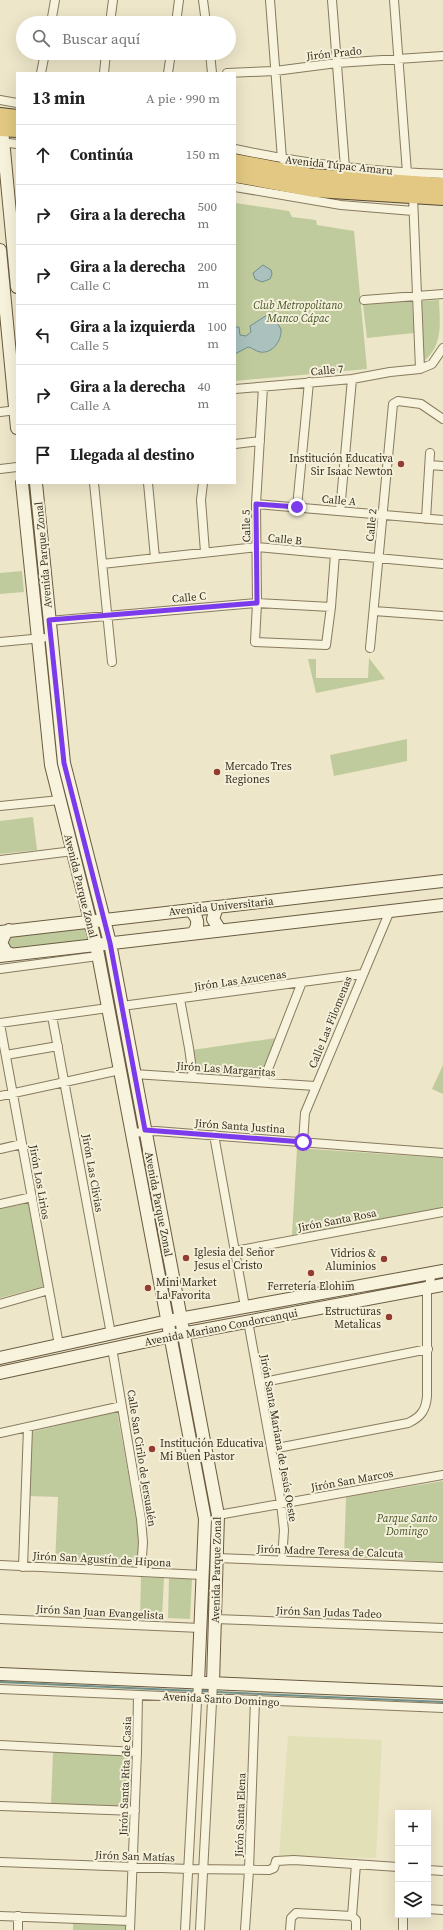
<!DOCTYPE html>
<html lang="es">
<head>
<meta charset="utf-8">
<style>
	:root { --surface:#fff; --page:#f6f6f6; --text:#222; --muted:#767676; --line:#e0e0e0 }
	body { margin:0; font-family:"Source Serif 4",serif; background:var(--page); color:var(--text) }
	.controls { position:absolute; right:12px; bottom:12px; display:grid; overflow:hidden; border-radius:0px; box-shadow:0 4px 16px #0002 }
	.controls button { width:36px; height:36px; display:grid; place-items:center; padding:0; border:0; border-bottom:1px solid var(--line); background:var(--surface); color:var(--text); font:20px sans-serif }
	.stop { position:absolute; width:12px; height:12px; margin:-9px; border:3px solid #7c3aed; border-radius:50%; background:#fff }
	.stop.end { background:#7c3aed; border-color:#fff; box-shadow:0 1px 4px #0008 }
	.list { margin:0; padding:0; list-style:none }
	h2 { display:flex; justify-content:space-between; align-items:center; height:52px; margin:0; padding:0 16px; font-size:17px }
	h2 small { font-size:13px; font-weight:400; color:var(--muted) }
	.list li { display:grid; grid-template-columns:26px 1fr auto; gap:12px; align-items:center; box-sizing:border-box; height:60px; padding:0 16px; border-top:1px solid var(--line) }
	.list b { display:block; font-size:15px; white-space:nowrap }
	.list p { margin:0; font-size:13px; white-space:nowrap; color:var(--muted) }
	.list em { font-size:13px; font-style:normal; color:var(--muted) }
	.icon { flex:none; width:22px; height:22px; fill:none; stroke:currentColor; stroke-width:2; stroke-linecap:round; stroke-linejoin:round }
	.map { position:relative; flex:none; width:443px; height:1930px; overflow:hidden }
	.search { position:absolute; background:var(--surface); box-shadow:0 4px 16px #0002; left:16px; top:16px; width:220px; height:44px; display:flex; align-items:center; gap:10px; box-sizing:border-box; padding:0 14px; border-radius:22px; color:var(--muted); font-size:15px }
	.panel { position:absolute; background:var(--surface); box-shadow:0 4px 16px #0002; left:16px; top:72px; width:220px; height:412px; border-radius:0px }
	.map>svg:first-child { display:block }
</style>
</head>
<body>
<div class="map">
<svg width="443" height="1930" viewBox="0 0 443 1930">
	<rect width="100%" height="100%" fill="#ede6c9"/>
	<path fill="#e2e0b7" d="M 288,1736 L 382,1740 L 376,1858 L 279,1856 Z"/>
	<path fill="#c0cb9d" d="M 235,203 L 289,211 L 292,217 L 316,220 L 317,225 L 354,231 L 367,369 L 235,381 Z
		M 439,300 C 440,325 443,345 424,361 L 422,301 Z
		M 412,301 L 414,333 L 367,338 L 363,305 Z
		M 22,571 L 24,592 L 0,594 L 0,573 Z
		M 369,658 L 385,679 L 316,693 L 308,659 L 316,659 L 316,678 L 368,678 Z
		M 407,739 L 407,761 L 334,776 L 330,755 Z
		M 33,817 L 37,850 L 0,854 L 0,821 Z
		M 87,924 L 91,941 L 0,952 L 0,934 Z
		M 276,1038 L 261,1078 L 194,1073 L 192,1050 Z
		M 443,1065 L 443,1094 L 432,1089 Z
		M 297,1148 L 443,1158 L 443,1209 L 292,1235 Z
		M 29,1203 L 45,1286 L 0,1298 L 0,1209 Z
		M 117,1411 L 137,1523 L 139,1539 L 137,1568 L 55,1564 L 58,1497 L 28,1496 L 31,1432 Z
		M 443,1481 L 443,1562 L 344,1557 L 346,1497 Z
		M 141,1577 L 164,1578 L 162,1618 L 140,1617 Z
		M 169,1578 L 192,1579 L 190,1619 L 168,1618 Z
		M 53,1752 L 134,1756 L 132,1809 L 51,1805 Z
		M 73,1924 L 126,1925 L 126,1930 L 73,1930 Z"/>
	<path fill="#aac1bd" stroke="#70908c" d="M 263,265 L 271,270 L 272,274 L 270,279 L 262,282 L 255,279 L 253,273 Z
		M 267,315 L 274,318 L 281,329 C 282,340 273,354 260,352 C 255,351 253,348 248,347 L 235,354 L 235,327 L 239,327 L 240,335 L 246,336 L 251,332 L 250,326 Z"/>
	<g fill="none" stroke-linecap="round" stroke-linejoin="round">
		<path stroke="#70908c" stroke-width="2" d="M 0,1682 L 195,1691
			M 199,1691 L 211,1691
			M 215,1692 L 443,1702"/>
		<g stroke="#887a5f" stroke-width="10">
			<path id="minor" d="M 203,0 L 206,23
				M 270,0 L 282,159
				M 332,0 L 345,168
				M 394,0 L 407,173
				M 51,23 L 55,0
				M 110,23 L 113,0
				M 176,23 L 179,0
				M 210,53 L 212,73
				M 41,73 L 45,53
				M 104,73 L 106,53
				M 168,73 L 171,53
				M 227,73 L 275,71 L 337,63 L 443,56
				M 0,100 L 17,103
				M 0,142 L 17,144
				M 235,149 C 304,164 373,172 443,174
				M 235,187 L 341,205 L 413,211
				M 413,196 L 420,369
				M 364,300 L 443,294
				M 263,387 L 256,504 L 257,603 L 255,642 L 326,645 L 331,607 L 335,554
				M 235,389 L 352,379 L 390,372 L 420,369 L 432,364 L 443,348
				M 0,412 L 17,410
				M 235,444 L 260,441
				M 430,465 L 443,466
				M 0,469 L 17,467
				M 94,483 L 112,662
				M 148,483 L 155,558
				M 203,483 L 201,500 L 205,552
				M 256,504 L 443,520
				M 297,507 L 309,382
				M 340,511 L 352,379
				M 426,519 L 430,453
				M 102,564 L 257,547 L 443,564
				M 374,611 L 443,616
				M 49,621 L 257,603 L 331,607
				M 0,642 L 43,638
				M 370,648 L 393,404 L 398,401 L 421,404 L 443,419
				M 0,806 L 60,800
				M 0,860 L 73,851
				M 0,969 L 98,956
				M 180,999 L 189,1048 L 193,1077
				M 122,1006 L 362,974
				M 52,1016 L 111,1334
				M 0,1023 L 108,1008
				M 0,1024 L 59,1345
				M 6,1055 L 58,1046
				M 134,1074 L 315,1086
				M 263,1082 L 302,982
				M 0,1096 L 120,1070
				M 132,1133 L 156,1131 L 443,1153
				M 214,1135 L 245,1307
				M 303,1142 L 305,1113 L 389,913
				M 0,1149 L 22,1144
				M 0,1204 L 32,1197
				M 235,1251 L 443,1212
				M 0,1304 L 49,1290
				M 248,1321 L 281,1503 L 284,1530 L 282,1560
				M 112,1348 L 141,1519 L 143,1542 L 141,1572
				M 259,1383 L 428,1349
				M 0,1433 L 122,1406
				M 272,1449 L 408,1423 C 421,1417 426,1410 427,1396 L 427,1293 L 432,1273
				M 218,1515 L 443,1475
				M 217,1558 L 443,1567
				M 0,1565 L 202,1575
				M 23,1567 L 28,1428
				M 0,1619 L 200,1628
				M 215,1619 L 443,1628
				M 0,1689 L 443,1708
				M 0,1745 L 137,1752
				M 0,1806 L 135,1811
				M 0,1862 L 189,1869 L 269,1870 L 274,1868 L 276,1861 L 294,1860 L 398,1867
				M 428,1870 L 443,1871
				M 428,1909 L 443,1910
				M 403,1915 L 403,1930
				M 0,1916 L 130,1921
				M 352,1916 L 356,1864
				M 18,1930 L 18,1916
				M 130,1930 L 137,1752 L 138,1695
				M 185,1930 L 198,1683
				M 200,1930 L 213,1683
				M 245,1930 L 249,1870 L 255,1700
				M 290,1930 L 291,1918 L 296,1913 L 352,1916 L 356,1920 L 356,1930"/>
		</g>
		<g stroke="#6a5b42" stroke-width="14">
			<path id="secondary" d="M 2,129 L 17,287
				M 0,250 L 17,428
				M 22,483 L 51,765 L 96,944 L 205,1519 L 198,1683
				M 36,483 L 64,763 L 110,943 L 218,1515 L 213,1683
				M 217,907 L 213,919 L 220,930
				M 189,910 C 198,916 200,925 193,933
				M 9,930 L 5,934 L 1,943 L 6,952 L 11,954
				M 0,932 L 443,881
				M 0,956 L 443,905
				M 0,1358 L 168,1321 L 443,1271
				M 0,1373 L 171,1336 L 443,1285
				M 0,1674 L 443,1693"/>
		</g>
		<g stroke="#574832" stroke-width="16">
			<path id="trunk" d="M 0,115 L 17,117
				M 0,129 L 17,130
				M 235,161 L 313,176 L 443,185
				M 235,175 L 315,190 L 443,198"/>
		</g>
		<use href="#minor" stroke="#f8f3dc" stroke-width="8"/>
		<use href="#secondary" stroke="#f8f3dc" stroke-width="12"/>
		<use href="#trunk" stroke="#e2c882" stroke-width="14"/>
	</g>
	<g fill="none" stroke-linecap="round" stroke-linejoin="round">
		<path stroke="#7c3aed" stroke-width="5" d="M 297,507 L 256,504 L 257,603 L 49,620 L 64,763 L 110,943 L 145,1130 L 303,1142"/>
	</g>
	<g fill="#953c31" stroke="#f4f0d9" stroke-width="1.5">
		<circle cx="401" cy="464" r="4"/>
		<circle cx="217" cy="772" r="4"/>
		<circle cx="186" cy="1258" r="4"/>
		<circle cx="384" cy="1259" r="4"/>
		<circle cx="311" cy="1273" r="4"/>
		<circle cx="148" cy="1288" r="4"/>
		<circle cx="389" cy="1317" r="4"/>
		<circle cx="152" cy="1449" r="4"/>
	</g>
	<g text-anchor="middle" stroke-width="4" stroke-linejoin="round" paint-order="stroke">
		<g font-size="11" fill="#3a3021" stroke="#f4f0d9">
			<text transform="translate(334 53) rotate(-6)" y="4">Jirón Prado</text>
			<text transform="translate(339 165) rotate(6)" y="4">Avenida Túpac Amaru</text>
			<text transform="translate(327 370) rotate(-5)" y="4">Calle 7</text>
			<text transform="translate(339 500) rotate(5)" y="4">Calle A</text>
			<text transform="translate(371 525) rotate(-85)" y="4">Calle 2</text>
			<text transform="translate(246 526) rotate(-91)" y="4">Calle 5</text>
			<text transform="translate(285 539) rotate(6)" y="4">Calle B</text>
			<text transform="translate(43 555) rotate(-95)" y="4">Avenida Parque Zonal</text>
			<text transform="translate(189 597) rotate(-5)" y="4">Calle C</text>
			<text transform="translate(81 886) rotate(76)" y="4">Avenida Parque Zonal</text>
			<text transform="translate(221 906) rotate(-6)" y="4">Avenida Universitaria</text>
			<text transform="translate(240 980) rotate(-8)" y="4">Jirón Las Azucenas</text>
			<text transform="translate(330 1022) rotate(-68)" y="4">Calle Las Filomenas</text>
			<text transform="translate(226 1069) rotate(4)" y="4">Jirón Las Margaritas</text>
			<text transform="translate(240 1126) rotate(4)" y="4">Jirón Santa Justina</text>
			<text transform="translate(93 1173) rotate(80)" y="4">Jirón Las Clivias</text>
			<text transform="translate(40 1182) rotate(80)" y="4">Jirón Los Lirios</text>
			<text transform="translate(159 1204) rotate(79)" y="4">Avenida Parque Zonal</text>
			<text transform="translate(337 1220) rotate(-11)" y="4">Jirón Santa Rosa</text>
			<text transform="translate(221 1327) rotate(-11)" y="4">Avenida Mariano Condorcanqui</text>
			<text transform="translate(279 1438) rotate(80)" y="4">Jirón Santa Mariana de Jesús Oeste</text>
			<text transform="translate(142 1458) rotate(81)" y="4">Calle San Cirilo de Jersualén</text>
			<text transform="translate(352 1480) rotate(-10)" y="4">Jirón San Marcos</text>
			<text transform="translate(330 1551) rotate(2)" y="4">Jirón Madre Teresa de Calcuta</text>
			<text transform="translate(102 1559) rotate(3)" y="4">Jirón San Agustín de Hipona</text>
			<text transform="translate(216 1570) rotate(-89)" y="4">Avenida Parque Zonal</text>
			<text transform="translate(100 1612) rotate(3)" y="4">Jirón San Juan Evangelista</text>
			<text transform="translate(329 1612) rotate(2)" y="4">Jirón San Judas Tadeo</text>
			<text transform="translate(221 1699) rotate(3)" y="4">Avenida Santo Domingo</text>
			<text transform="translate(125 1776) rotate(-88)" y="4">Jirón Santa Rita de Casia</text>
			<text transform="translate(240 1815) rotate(-88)" y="4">Jirón Santa Elena</text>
			<text transform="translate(135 1856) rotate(2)" y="4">Jirón San Matías</text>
		</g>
		<g font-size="11" font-style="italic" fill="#455529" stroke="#f4f0d9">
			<text x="298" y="309">Club Metropolitano<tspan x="298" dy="13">Manco Cápac</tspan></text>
			<text x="407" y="1522">Parque Santo<tspan x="407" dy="13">Domingo</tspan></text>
		</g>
		<g font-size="11" fill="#3a3021" stroke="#f4f0d9" text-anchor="start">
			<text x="393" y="462" text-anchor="end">Institución Educativa<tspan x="393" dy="13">Sir Isaac Newton</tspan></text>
			<text x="225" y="770">Mercado Tres<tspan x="225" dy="13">Regiones</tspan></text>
			<text x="194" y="1256">Iglesia del Señor<tspan x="194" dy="13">Jesus el Cristo</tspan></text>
			<text x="376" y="1257" text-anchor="end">Vidrios &amp;<tspan x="376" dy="13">Aluminios</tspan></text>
			<text x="156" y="1286">Mini Market<tspan x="156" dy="13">La Favorita</tspan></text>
			<text x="311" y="1290" text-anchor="middle">Ferretería Elohim</text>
			<text x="381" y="1315" text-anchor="end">Estructuras<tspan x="381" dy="13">Metalicas</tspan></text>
			<text x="160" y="1447">Institución Educativa<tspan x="160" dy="13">Mi Buen Pastor</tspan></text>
		</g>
	</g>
</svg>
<div class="controls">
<button>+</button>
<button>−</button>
<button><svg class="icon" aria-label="layers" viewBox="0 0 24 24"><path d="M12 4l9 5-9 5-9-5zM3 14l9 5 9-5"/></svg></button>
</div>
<div class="stop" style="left:303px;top:1142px"></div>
<div class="stop end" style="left:297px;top:507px"></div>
<div class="search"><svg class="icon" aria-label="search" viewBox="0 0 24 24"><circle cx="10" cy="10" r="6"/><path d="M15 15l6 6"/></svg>Buscar aquí</div>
<section class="panel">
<h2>13 min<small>A pie · 990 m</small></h2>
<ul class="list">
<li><svg class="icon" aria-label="ahead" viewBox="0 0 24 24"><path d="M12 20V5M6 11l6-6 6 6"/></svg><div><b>Continúa</b></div><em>150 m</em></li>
<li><svg class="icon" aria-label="right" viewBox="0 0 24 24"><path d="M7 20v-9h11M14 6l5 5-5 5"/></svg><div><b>Gira a la derecha</b></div><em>500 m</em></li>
<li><svg class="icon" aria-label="right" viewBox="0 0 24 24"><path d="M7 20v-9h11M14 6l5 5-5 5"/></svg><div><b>Gira a la derecha</b><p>Calle C</p></div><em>200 m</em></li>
<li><svg class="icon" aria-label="left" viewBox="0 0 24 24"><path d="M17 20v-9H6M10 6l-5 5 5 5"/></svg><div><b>Gira a la izquierda</b><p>Calle 5</p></div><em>100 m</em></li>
<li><svg class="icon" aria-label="right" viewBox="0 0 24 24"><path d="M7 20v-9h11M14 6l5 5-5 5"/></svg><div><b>Gira a la derecha</b><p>Calle A</p></div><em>40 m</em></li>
<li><svg class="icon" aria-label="arrive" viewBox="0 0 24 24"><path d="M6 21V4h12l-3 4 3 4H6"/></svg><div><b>Llegada al destino</b></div></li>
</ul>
</section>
</div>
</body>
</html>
